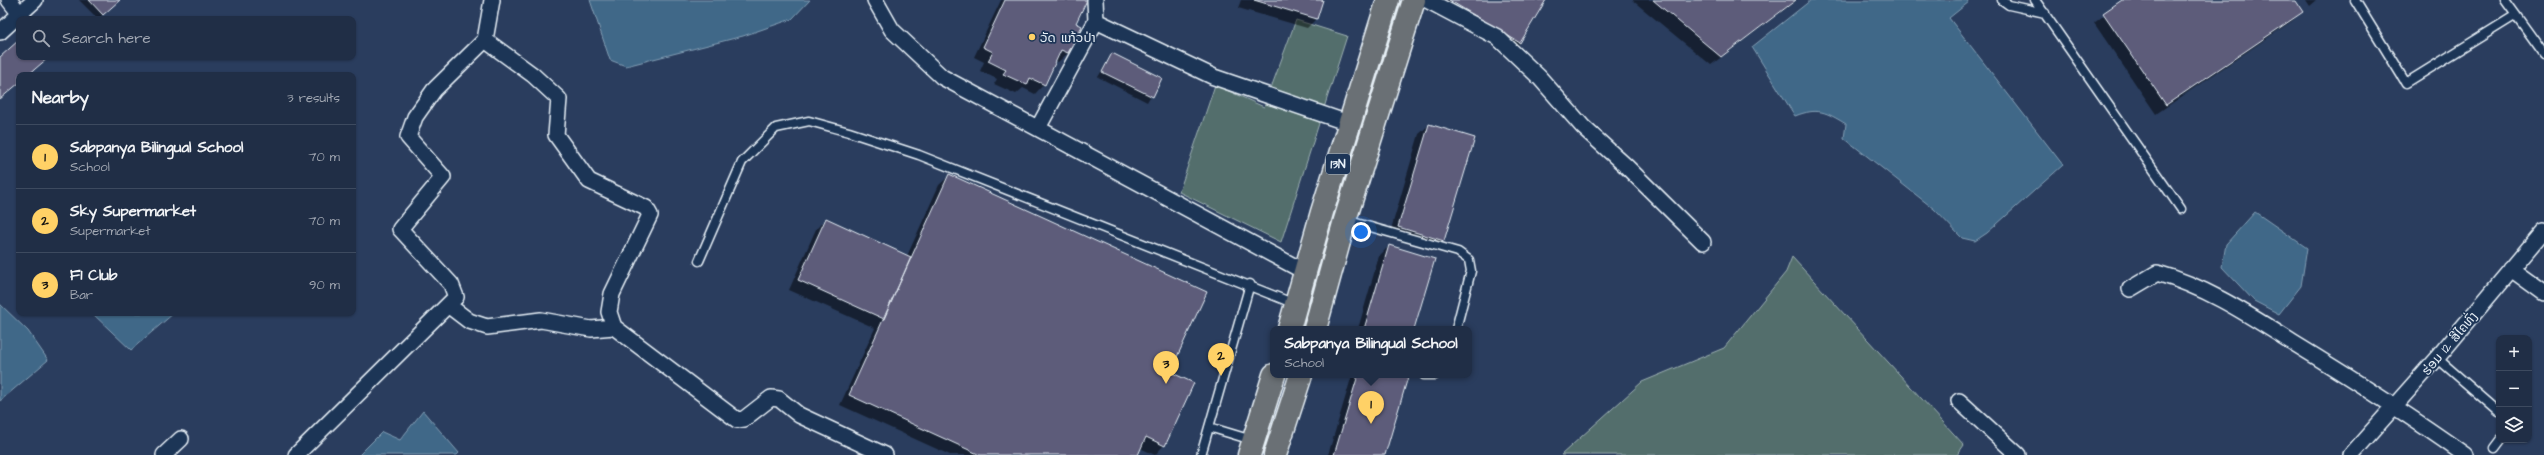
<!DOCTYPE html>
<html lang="en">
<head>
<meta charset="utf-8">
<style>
	:root { --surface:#202e46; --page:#2d3a51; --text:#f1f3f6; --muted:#a2a8b3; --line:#3d4a5f; --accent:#ffd166 }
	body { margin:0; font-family:"Architects Daughter","Noto Sans Lao",sans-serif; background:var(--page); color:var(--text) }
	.controls { position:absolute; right:12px; bottom:12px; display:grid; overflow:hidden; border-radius:8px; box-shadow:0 1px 3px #0004 }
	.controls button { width:36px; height:36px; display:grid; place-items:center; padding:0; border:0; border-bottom:1px solid var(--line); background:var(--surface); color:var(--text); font:20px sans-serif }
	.you { position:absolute; left:1361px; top:232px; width:14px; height:14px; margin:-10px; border:3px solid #fff; border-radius:50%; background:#1a73e8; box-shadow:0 0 0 6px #1a73e833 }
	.badge { display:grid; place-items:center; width:26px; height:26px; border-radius:50%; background:var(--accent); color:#111; font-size:13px; font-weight:700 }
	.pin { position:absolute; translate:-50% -33px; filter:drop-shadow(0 1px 2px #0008) }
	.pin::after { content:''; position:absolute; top:21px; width:14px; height:12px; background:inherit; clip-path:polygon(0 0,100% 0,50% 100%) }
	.popup { position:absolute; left:1270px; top:326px; width:202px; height:52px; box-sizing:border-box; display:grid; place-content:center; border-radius:8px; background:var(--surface); filter:drop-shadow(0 1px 3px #0005); font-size:13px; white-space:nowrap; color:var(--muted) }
	.popup b { font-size:15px; color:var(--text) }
	.popup::after { content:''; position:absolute; left:50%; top:100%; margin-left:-8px; border:8px solid transparent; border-top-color:var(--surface) }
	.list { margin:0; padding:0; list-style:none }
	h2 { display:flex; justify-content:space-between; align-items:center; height:52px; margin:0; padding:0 16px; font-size:17px }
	h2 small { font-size:13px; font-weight:400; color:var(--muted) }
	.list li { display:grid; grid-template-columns:26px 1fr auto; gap:12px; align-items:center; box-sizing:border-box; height:64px; padding:0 16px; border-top:1px solid var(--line) }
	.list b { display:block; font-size:15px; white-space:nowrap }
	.list p { margin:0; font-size:13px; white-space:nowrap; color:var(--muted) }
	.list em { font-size:13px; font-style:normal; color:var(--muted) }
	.icon { flex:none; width:22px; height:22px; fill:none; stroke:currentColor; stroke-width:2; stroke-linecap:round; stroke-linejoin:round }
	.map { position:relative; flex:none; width:2544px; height:455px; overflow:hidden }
	.search { position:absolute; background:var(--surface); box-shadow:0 1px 3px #0004; left:16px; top:16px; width:340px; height:44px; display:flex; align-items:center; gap:10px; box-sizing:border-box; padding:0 14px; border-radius:8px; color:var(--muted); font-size:15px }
	.panel { position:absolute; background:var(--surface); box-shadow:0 1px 3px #0004; left:16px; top:72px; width:340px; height:244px; border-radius:8px }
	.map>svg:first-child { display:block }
</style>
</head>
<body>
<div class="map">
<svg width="2544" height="455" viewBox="0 0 2544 455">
	<rect width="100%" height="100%" fill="#2a3d5e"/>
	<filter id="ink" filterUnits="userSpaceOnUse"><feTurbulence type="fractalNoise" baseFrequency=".025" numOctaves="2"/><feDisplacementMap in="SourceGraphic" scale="8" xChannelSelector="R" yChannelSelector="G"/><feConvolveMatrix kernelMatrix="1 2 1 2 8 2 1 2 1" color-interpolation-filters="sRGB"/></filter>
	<g filter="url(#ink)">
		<path fill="#526e6c" stroke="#9db0b2" d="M 1296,20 L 1347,36 L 1281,242 L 1179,192 L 1215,85 L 1264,107 Z
			M 1792,257 L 1964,445 L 1957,455 L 1561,455 L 1642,382 L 1724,348 L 1786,272 Z"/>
		<path fill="#406888" stroke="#839fb5" d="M 590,0 L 810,0 L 792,19 L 743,36 L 626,66 L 610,60 Z
			M 1811,0 L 1968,0 L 1969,2 L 1949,18 L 2063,165 L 1987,233 L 1975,241 L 1962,238 L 1934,209 L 1844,138 L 1846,124 C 1826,112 1818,107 1795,116 L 1752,47 Z
			M 2255,212 L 2307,248 L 2301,286 L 2279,314 L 2254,301 L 2222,267 L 2226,244 Z
			M 0,304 L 28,331 L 48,360 L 0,401 Z
			M 92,313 L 174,313 L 131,350 Z
			M 423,411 L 459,453 L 457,455 L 359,455 L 382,432 L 400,440 Z"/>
		<path fill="#0007" d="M 79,0 L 119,0 L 98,19 Z
			M 1001,0 L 1086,0 L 1075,24 L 1068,53 L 1058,62 L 1055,61 L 1044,84 L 1035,94 L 1023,88 L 1016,94 L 994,84 L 997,79 L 980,71 L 984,62 L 974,57 Z
			M 1241,0 L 1322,0 L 1316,19 L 1307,28 L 1238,8 Z
			M 1445,0 L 1545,0 L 1520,43 L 1510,52 L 1439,10 Z
			M 1632,0 L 1797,0 L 1711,65 Z
			M 2124,0 L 2294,0 L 2302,11 L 2292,21 L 2156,114 L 2094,23 Z
			M 2306,0 L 2317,0 L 2310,6 Z
			M 1112,54 L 1161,78 L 1147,102 L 1098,77 Z
			M 1429,125 L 1443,240 L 1434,250 L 1389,236 L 1419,134 Z
			M 949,176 L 1164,445 L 1155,455 L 1140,448 L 1137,455 L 950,455 L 840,405 L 875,328 L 789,290 L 816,229 L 826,219 L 907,256 L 939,185 Z
			M 1389,246 L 1413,329 L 1358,329 L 1379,256 Z
			M 1352,375 L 1397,375 L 1384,455 L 1328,455 Z"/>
		<path fill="#5d5b7a" stroke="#e8f1f8" d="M 89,0 L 120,0 L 103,15 Z
			M 1005,0 L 1087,0 L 1076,23 L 1082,26 L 1068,53 L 1061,50 L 1045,85 L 1030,78 L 1027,85 L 1003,74 L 1006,70 L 988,61 L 993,52 L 983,47 Z
			M 1254,0 L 1323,0 L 1317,19 Z
			M 1449,0 L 1546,0 L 1520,43 Z
			M 1653,0 L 1796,0 L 1721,57 Z
			M 2122,0 L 2295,0 L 2303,12 L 2166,105 L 2103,13 Z
			M 19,40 L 19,57 L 49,57 L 28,75 L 19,75 L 19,83 L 0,99 L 0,57 Z
			M 1112,53 L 1162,78 L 1153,97 L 1102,72 Z
			M 1429,124 L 1475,138 L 1444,241 L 1398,227 Z
			M 949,174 L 1207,292 L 1170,372 L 1194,383 L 1165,446 L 1146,437 L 1138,455 L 980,455 L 849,395 Z
			M 826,218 L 911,257 L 884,319 L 798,280 Z
			M 1389,245 L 1435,259 L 1414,329 L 1364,329 Z
			M 1358,375 L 1400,375 L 1408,377 L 1385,455 L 1334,455 Z"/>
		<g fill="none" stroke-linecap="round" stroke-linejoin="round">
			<g stroke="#e8f1f8" stroke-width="11">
				<path id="service" d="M 2002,0 L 2009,5 L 2045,13
					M 2035,0 L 2181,209
					M 2355,0 L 2406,83 L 2516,15
					M 2505,0 L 2544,54
					M 1346,220 L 1458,252 L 1469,260 L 1471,271 L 1456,329
					M 699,261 L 742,162 L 776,128 L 809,121 L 849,132 L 919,155 L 1295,304
					M 2437,358 L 2499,412
					M 1424,375 L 1435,375
					M 1209,427 L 1252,440
					M 2495,448 L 2501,440
					M 1201,455 L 1250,284"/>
			</g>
			<g stroke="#e8f1f8" stroke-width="18">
				<path id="minor" d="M 9,0 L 20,14
					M 875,0 L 892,30 L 942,77 L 1305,272
					M 1095,0 L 1096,21 L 1214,77 L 1351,124
					M 1427,0 L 1497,37 L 1539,77 L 1583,127 L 1627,167 L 1703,242
					M 0,32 L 35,0
					M 485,40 L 533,75 L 559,99 L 556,135 L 589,181 L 646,208 L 650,215 L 612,294 L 609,312 L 614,327 L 737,420 L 744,419 L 771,398 L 779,399 L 799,415 L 885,455
					M 1038,128 L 1096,21
					M 2511,269 L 2544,293
					M 2130,289 L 2157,273 C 2207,287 2249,315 2292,342 C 2351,378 2409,415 2465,455
					M 448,305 L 469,321 L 487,327 L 541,320 L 591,329 L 614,327
					M 1959,401 L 2018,455
					M 164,455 L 181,439
					M 296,455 L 456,297 L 451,284 L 400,229 L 443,177 L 408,137 L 415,117 L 434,90 L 485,40 L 492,0
					M 2351,455 L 2437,358 L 2544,230"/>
			</g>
			<g stroke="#e8f1f8" stroke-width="25">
				<path id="trunk" d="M 1289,329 L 1322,212 L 1388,0
					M 1315,329 L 1345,220 L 1414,0
					M 1249,455 L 1274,375
					M 1275,455 L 1301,375"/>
			</g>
			<use href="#service" stroke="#1d3557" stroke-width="8"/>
			<use href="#minor" stroke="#1d3557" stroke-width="15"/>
			<use href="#trunk" stroke="#6a7074" stroke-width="22"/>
		</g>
	</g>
	<circle fill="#ffd166" stroke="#1d3557" stroke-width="1.5" cx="1032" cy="37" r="4"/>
	<g text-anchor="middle" stroke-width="3.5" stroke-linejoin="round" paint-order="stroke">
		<rect fill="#1d3557" stroke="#abb9c8" stroke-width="1" x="1326" y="154" width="24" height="20" rx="3"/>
		<g font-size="12" font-weight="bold" fill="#e8f1f8">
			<text x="1338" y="168">13N</text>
		</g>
		<g font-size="13" fill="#e8f1f8" stroke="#1d3557" text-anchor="start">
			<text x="1040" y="42">ວັດ ແກ້ວປ່າ</text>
		</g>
		<g font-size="13" fill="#e8f1f8" stroke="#1d3557">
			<text transform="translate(2449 343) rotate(-50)" y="5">ຮ່ອມ 12 ສີໄຄທົ່ງ</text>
		</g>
	</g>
</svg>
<div class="controls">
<button>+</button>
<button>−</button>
<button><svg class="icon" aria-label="layers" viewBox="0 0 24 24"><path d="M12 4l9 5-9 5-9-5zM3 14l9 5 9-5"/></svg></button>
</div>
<div class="you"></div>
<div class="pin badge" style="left:1371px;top:424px">1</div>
<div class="popup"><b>Sabpanya Bilingual School</b>School</div>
<div class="pin badge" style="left:1221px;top:376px">2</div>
<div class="pin badge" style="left:1166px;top:384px">3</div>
<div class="search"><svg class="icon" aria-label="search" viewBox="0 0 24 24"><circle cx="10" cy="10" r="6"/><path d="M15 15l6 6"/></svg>Search here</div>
<section class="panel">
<h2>Nearby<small>3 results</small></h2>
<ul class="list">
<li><span class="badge">1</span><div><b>Sabpanya Bilingual School</b><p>School</p></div><em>70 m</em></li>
<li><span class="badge">2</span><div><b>Sky Supermarket</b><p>Supermarket</p></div><em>70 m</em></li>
<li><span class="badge">3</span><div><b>F1 Club</b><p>Bar</p></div><em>90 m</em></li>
</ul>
</section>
</div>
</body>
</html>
